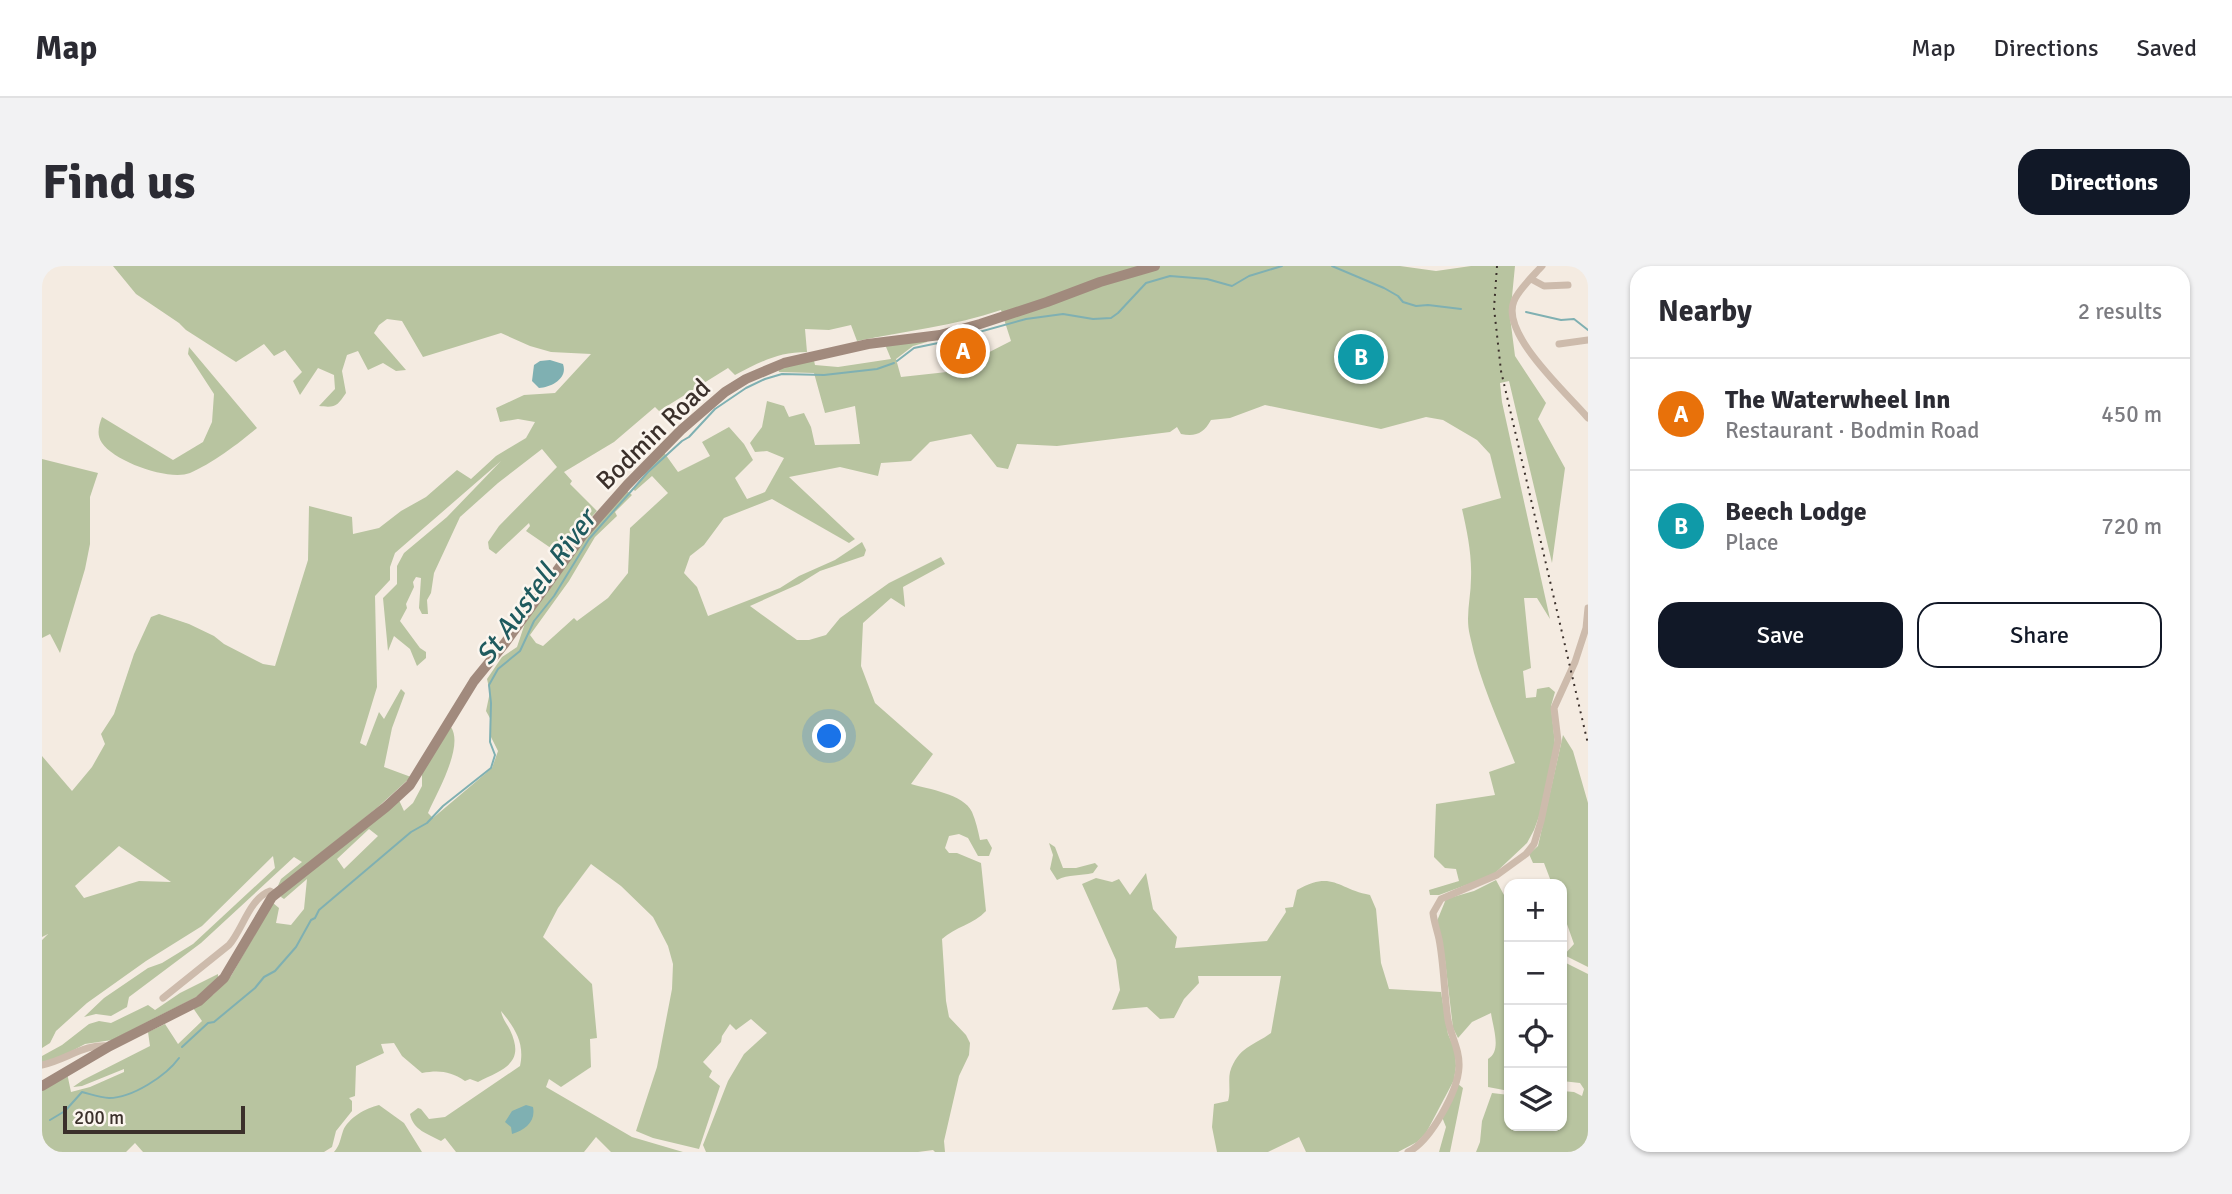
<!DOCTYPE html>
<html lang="en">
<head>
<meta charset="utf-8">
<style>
	:root { --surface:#fff; --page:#f2f2f3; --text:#2b2b33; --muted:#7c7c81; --line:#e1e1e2; --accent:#111827 }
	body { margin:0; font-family:Signika,sans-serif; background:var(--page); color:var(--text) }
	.controls { position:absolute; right:21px; bottom:21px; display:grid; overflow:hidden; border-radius:14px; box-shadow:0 2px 5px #0004 }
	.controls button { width:63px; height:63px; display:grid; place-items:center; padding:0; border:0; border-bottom:2px solid var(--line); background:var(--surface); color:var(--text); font:35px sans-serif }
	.scale { position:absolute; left:21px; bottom:18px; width:182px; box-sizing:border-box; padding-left:7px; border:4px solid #3b302b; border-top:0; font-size:19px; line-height:24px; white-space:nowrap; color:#3b302b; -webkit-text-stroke:5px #fbf5ee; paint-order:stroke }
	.you { position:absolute; left:788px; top:471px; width:24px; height:24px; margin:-18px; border:5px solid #fff; border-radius:50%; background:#1a73e8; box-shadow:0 0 0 10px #1a73e833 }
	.badge { display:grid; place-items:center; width:46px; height:46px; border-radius:50%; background:var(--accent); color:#fff; font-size:23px; font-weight:700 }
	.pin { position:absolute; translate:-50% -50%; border:4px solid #fff; box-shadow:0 2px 7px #0006 }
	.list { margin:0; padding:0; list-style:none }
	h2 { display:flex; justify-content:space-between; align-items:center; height:91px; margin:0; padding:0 28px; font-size:30px }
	h2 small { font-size:23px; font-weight:400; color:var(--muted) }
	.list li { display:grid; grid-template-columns:46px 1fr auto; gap:21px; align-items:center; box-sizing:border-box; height:112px; padding:0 28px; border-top:2px solid var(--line) }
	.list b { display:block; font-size:26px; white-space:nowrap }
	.list p { margin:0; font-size:23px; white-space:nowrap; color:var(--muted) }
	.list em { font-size:23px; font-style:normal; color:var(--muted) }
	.actions { display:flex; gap:14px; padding:21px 28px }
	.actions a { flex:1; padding:16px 0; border:2px solid var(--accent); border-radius:21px; text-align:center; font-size:24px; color:var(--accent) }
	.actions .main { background:var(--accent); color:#fff }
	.icon { flex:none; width:38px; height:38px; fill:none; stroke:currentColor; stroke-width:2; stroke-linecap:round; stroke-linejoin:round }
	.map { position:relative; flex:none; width:1546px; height:886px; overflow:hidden; border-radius:21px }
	header { display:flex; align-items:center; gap:42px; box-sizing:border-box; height:98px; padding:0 35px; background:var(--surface); border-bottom:2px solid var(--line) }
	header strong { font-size:33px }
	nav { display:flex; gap:38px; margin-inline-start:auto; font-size:24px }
	.intro { display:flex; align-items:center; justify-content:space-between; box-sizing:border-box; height:168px; padding:0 42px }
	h1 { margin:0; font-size:49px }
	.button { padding:18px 32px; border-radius:21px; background:var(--accent); color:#fff; font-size:24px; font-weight:700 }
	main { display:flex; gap:42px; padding:0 42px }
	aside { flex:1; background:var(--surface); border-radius:21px; box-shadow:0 2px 5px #0004 }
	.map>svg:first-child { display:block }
</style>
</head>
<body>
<header>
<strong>Map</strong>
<nav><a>Map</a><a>Directions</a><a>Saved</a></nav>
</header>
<div class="intro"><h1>Find us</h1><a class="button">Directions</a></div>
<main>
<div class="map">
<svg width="1546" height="886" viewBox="0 0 1546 886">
	<rect width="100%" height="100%" fill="#f4ebe1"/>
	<path fill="#b8c4a0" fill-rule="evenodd" d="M 71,0 L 1358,0 L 1394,5 L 1429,0 L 1473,0 L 1468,51 L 1473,90 L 1504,137 L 1496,153 L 1523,202 L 1510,297 L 1467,115 L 1458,117 L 1460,136 L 1508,353 L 1495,332 L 1482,332 L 1489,402 L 1481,405 L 1484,432 L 1494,431 L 1495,423 L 1507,421 L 1513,426 L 1509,440 L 1513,478 L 1499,545 L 1492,564 L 1485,577 L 1451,609 L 1397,629 L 1388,629 L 1387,624 L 1417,615 L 1414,603 L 1403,602 L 1392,591 L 1394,538 L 1453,529 L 1447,506 L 1473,497 C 1457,456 1437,414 1428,370 C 1423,350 1429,332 1429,312 C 1430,288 1425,265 1420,243 L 1459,232 L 1448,188 L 1435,174 L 1401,154 L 1384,151 L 1339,163 L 1223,139 L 1188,152 L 1169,154 C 1162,167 1154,171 1139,168 L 1135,161 L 1128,166 L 1015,180 L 975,178 L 966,203 L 955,201 L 929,168 L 888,176 L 869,195 L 839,197 L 836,210 L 798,201 L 747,211 L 813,273 L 807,277 L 730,233 L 682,252 L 662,279 L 648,290 L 642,307 L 655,321 L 666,350 L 738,322 L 757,310 L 793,294 L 820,276 L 824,284 L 822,290 L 778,305 L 757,318 L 708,340 L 755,374 L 767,374 L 784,369 L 798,352 L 847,317 L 899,291 L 903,298 L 861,321 L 863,341 L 849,332 L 821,357 L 819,400 L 833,437 L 891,488 L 869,518 C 886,523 922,528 930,546 C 934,555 936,565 938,574 L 945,573 L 950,582 L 947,590 L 936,590 L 926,572 L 917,568 L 907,570 L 903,582 L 907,587 L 915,587 L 939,597 L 944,645 C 932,658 913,661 900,673 L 904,735 L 907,751 L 924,769 L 928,777 L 927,789 L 917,810 L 902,875 L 903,886 L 893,886 L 891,884 L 876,886 L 664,886 L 661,879 L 686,815 L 702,788 L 725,767 L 709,753 L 694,764 L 688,758 L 680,770 L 679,776 L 661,796 L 670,805 L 667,811 L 678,820 L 657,883 L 611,872 L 594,865 L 615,801 L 630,723 L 631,698 L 626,680 L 611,651 L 579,620 L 549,598 L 516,642 L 501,671 L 550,718 L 555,772 L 548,773 L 549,801 L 519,821 L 507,813 L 504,821 L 590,871 L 641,886 L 569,886 L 554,871 L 542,886 L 414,886 L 403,872 L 399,875 C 386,868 371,864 368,848 L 376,842 L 379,843 L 387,853 L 403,851 L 478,800 C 483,777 473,762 459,745 C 460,752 465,758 468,764 C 484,798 461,803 436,816 L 428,813 L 423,815 C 408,805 397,804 380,807 L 360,790 L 352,777 L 339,778 L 342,787 L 314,800 L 313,830 L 307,832 L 310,835 L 310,845 L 294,865 L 290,881 L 282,886 L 101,886 L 93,877 L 84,886 L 0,886 L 0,823 L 25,807 L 29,826 L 48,821 L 82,806 L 82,803 L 40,820 L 31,821 L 41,814 L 108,780 L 106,766 L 123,758 L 136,778 L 160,755 L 151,742 L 172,728 L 189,710 L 231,637 L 237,642 L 234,657 L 249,659 L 262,643 L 265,613 L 242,633 L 239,631 L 240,627 L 356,532 L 362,545 L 371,537 L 380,520 L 380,507 L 409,461 C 422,481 395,526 386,547 L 391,552 L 450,502 L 456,485 L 449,471 L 449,454 L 444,445 L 448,426 L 445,413 L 460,391 L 475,381 L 484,354 L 537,278 L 585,225 L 590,229 L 573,246 L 575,250 L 553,271 L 527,315 L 488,369 L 494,377 L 501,380 L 532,352 L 535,355 L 566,332 L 586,307 L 588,262 L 626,227 L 610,210 L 593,225 L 591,223 L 621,185 L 636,206 L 668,190 L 660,176 L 687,161 L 702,178 L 711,194 L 693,212 L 705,233 L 723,226 L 742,192 L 725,185 L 713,186 L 708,177 L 720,161 L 725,135 L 742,140 L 747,151 L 762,147 L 769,161 L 773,179 L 818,178 L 813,140 L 783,147 L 772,107 L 737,106 L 735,99 L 771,90 L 773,99 L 796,101 L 849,93 L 842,76 L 887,69 L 885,76 L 871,80 L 854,93 L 859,111 L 905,106 L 904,100 L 909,98 L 909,95 L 922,99 L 969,75 L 959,44 C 912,60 863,65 815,75 L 809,59 L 787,64 L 763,63 L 765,86 C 736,86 718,96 693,109 L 686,102 L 617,145 L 613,141 L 572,176 L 522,206 L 530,215 L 528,218 L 555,245 L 534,267 L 519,289 L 484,265 L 488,260 L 487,257 L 454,288 L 447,283 L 446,276 L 457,260 L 515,201 L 500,183 L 456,217 L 418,251 L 392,307 L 389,327 L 385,334 L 386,348 L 380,348 L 377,342 L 379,312 L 374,311 L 371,316 L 372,321 L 364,338 L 365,342 L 358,355 L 378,382 L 384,386 L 384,392 L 375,400 L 368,383 L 352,370 L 346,385 L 341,332 L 355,318 L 355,300 L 362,287 L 405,251 L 459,195 L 353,287 L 348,301 L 348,314 L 333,330 L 335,421 L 318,477 L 324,480 L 337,446 L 342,453 L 359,423 L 363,427 L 350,462 L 342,501 L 369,511 L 336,541 L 235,622 L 239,613 L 260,596 L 252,591 L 159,677 L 87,731 L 85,741 L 69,750 L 54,748 L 42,751 L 62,732 L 106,702 L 120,697 L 151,678 L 233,602 L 231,590 L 160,660 L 104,695 L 45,737 L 14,765 L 8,777 L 0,782 L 0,674 L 6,668 L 0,671 L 0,490 L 30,525 L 50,501 L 63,478 L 59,468 L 72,448 L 92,388 L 109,351 L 117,348 L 147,358 L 172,370 L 182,378 L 221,398 L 233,400 L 266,294 L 267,240 L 310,251 L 311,268 L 337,262 L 359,245 L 384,231 L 415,204 L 429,213 L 454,190 L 484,172 L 493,156 L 476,153 L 458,156 L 454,142 L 482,129 L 513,127 L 549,88 L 509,86 L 488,80 L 459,67 L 381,91 L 360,55 L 345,53 L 337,59 L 332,67 L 364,104 L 354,105 L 341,97 L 326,104 L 316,85 L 305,89 L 300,105 L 304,127 C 295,140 294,142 277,140 L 293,123 L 292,109 L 276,102 L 258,129 L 251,115 L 260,106 L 243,84 L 232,90 L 222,78 L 194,96 L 144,64 L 137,57 L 94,28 ZM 327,563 L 336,570 L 302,603 L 295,593 ZM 77,580 L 129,616 L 97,615 L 42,632 L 33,620 Z
		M 147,81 L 215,162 C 199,176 168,199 148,207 C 127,215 73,196 60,177 C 54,169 57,159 60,151 L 131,194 L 161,176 L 170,156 L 172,128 L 146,88 Z
		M 0,193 L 56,207 L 48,231 L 48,278 L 43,303 L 18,387 L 8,368 L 0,372 Z
		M 1521,469 L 1531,485 L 1546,537 L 1546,701 L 1522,689 L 1532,678 L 1520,644 L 1520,618 L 1510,618 L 1502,597 L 1491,597 L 1487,588 L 1496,580 Z
		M 1007,577 L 1013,581 L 1021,602 L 1034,602 L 1053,597 L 1056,600 L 1051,607 C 1038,610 1027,608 1015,614 L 1008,603 L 1011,589 Z
		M 1104,607 L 1111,643 L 1135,671 L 1133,682 L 1225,675 L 1244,646 L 1243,642 L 1251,641 L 1255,624 C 1291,604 1295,623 1328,629 L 1334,643 L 1339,697 L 1347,723 L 1399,726 L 1406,768 L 1413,784 L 1414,800 L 1412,814 L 1384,867 L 1375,876 L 1356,886 L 1264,886 L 1257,871 L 1226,886 L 1175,886 L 1170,861 L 1172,838 L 1186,835 C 1189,825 1186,815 1188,806 C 1196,781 1211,780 1229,767 L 1239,710 L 1156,710 L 1157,717 L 1142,733 L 1132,752 L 1118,753 L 1105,741 L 1070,744 L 1078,724 L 1074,694 L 1040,618 L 1054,612 L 1070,616 L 1077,613 L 1088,629 Z
		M 1454,614 L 1462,629 L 1467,645 L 1467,825 L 1446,821 L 1446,793 C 1460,785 1451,762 1449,747 L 1430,756 L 1416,772 L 1411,762 L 1403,694 L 1395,655 L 1404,633 L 1432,625 Z
		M 1522,696 L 1546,708 L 1546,886 L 1434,886 L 1438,876 L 1440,855 L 1450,827 L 1467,829 L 1467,860 L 1520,860 L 1520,825 L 1532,826 L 1540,830 L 1542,823 L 1538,817 L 1520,815 L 1520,700 Z
		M 176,708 L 176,712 L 156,730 L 70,774 L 43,778 L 15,793 L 0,796 L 0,790 L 20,779 L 47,758 L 57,755 L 69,757 L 106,739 L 113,744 L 138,727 Z
		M 1416,818 L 1421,822 L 1408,886 L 1397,886 L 1404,861 L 1400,851 Z
		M 337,839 L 362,857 L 380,886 L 292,886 C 298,879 298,874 301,865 C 306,852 324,842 337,839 Z"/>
	<path fill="#7fb0b2" d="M 508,94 L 521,98 C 526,112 510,121 497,122 L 490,115 L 492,99 L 498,95 Z
		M 484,839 L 491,841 C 494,856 483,864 470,868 L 469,861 L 463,856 L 470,845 Z"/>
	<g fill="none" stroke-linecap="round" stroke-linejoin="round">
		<path stroke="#7fb0b2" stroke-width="2" d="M 1290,0 L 1342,22 L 1356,30 L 1361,36 L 1374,40 L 1386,39 L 1419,43
			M 1484,46 L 1519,54 L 1532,53 L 1546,64
			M 855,95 L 872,82 L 901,76 L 984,53 L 1021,48 L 1051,53 L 1069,52 L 1076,47 L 1104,17 L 1128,10 L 1165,13 L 1190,20 L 1207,10 L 1240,0
			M 140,781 L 166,757 L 172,756 L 213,722 L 222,711 L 233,705 L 254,681 L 269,654 L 273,652 L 277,644 L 369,566 L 385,557 L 401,540 L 449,502 L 453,489 L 448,476 L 449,437 L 447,419 L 456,403 L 478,385 L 492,355 L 512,330 L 547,273 L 606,206 L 640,175 L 647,171 L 673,143 L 704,122 L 723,113 L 740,108 L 782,109 L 835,103 L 852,97
			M 8,854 L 23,845 L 40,826 C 48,828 59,832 67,832 C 90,832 124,810 137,792"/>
		<path stroke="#cdbbac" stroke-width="7" d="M 1500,0 C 1492,9 1476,24 1472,35 C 1458,68 1526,128 1546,152
			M 1489,13 L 1502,20 L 1526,19
			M 1517,78 L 1546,74
			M 121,732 L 187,679 C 201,663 207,633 228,625 L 233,628
			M 0,799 C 24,794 43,777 68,780
			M 1366,886 C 1388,876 1416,825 1417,801 C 1418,784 1409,770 1406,754 C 1402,727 1402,699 1397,673 C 1395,664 1392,656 1391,647 L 1399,633 L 1455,609 L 1484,588 L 1492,578 L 1499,555 L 1516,475 L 1512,442 L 1533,396 L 1544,362 L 1546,342"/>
		<path stroke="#a18a7d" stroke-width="10" d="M 0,820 L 68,780 L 157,735 L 182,712 L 230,631 L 344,541 L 368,519 L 432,415 L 463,377 L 540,270 L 585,219 L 639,164 L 683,126 L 704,113 L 742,97 L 826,78 L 898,69 L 938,58 L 1005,36 L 1058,16 L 1113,0"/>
		<path stroke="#3b302b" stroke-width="2" stroke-dasharray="2 5" stroke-linecap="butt" d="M 1455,0 L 1452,42 L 1459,105 L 1546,478"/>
	</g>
	<g text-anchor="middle" stroke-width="5" stroke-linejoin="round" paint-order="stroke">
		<g font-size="26" fill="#3b302b" stroke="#fbf5ee">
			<text transform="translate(611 168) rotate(-44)" y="9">Bodmin Road</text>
		</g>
		<g font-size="28" font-style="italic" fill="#1f5a5e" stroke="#fbf5ee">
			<text transform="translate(493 321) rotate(-54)" y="10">St Austell River</text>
		</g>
	</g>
</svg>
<div class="controls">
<button>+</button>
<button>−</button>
<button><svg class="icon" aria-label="locate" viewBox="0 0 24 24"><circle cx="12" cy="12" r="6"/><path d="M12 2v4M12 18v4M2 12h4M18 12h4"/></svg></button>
<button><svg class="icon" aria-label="layers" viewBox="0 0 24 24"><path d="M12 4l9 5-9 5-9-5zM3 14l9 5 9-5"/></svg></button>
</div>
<div class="scale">200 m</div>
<div class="you"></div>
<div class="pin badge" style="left:921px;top:85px;background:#e8710a">A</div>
<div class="pin badge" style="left:1319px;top:91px;background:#0f9aa8">B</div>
</div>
<aside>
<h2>Nearby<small>2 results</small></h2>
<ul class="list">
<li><span class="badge" style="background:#e8710a">A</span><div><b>The Waterwheel Inn</b><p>Restaurant · Bodmin Road</p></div><em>450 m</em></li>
<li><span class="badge" style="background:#0f9aa8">B</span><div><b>Beech Lodge</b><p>Place</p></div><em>720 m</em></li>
</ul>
<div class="actions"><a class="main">Save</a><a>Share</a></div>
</aside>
</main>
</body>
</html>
